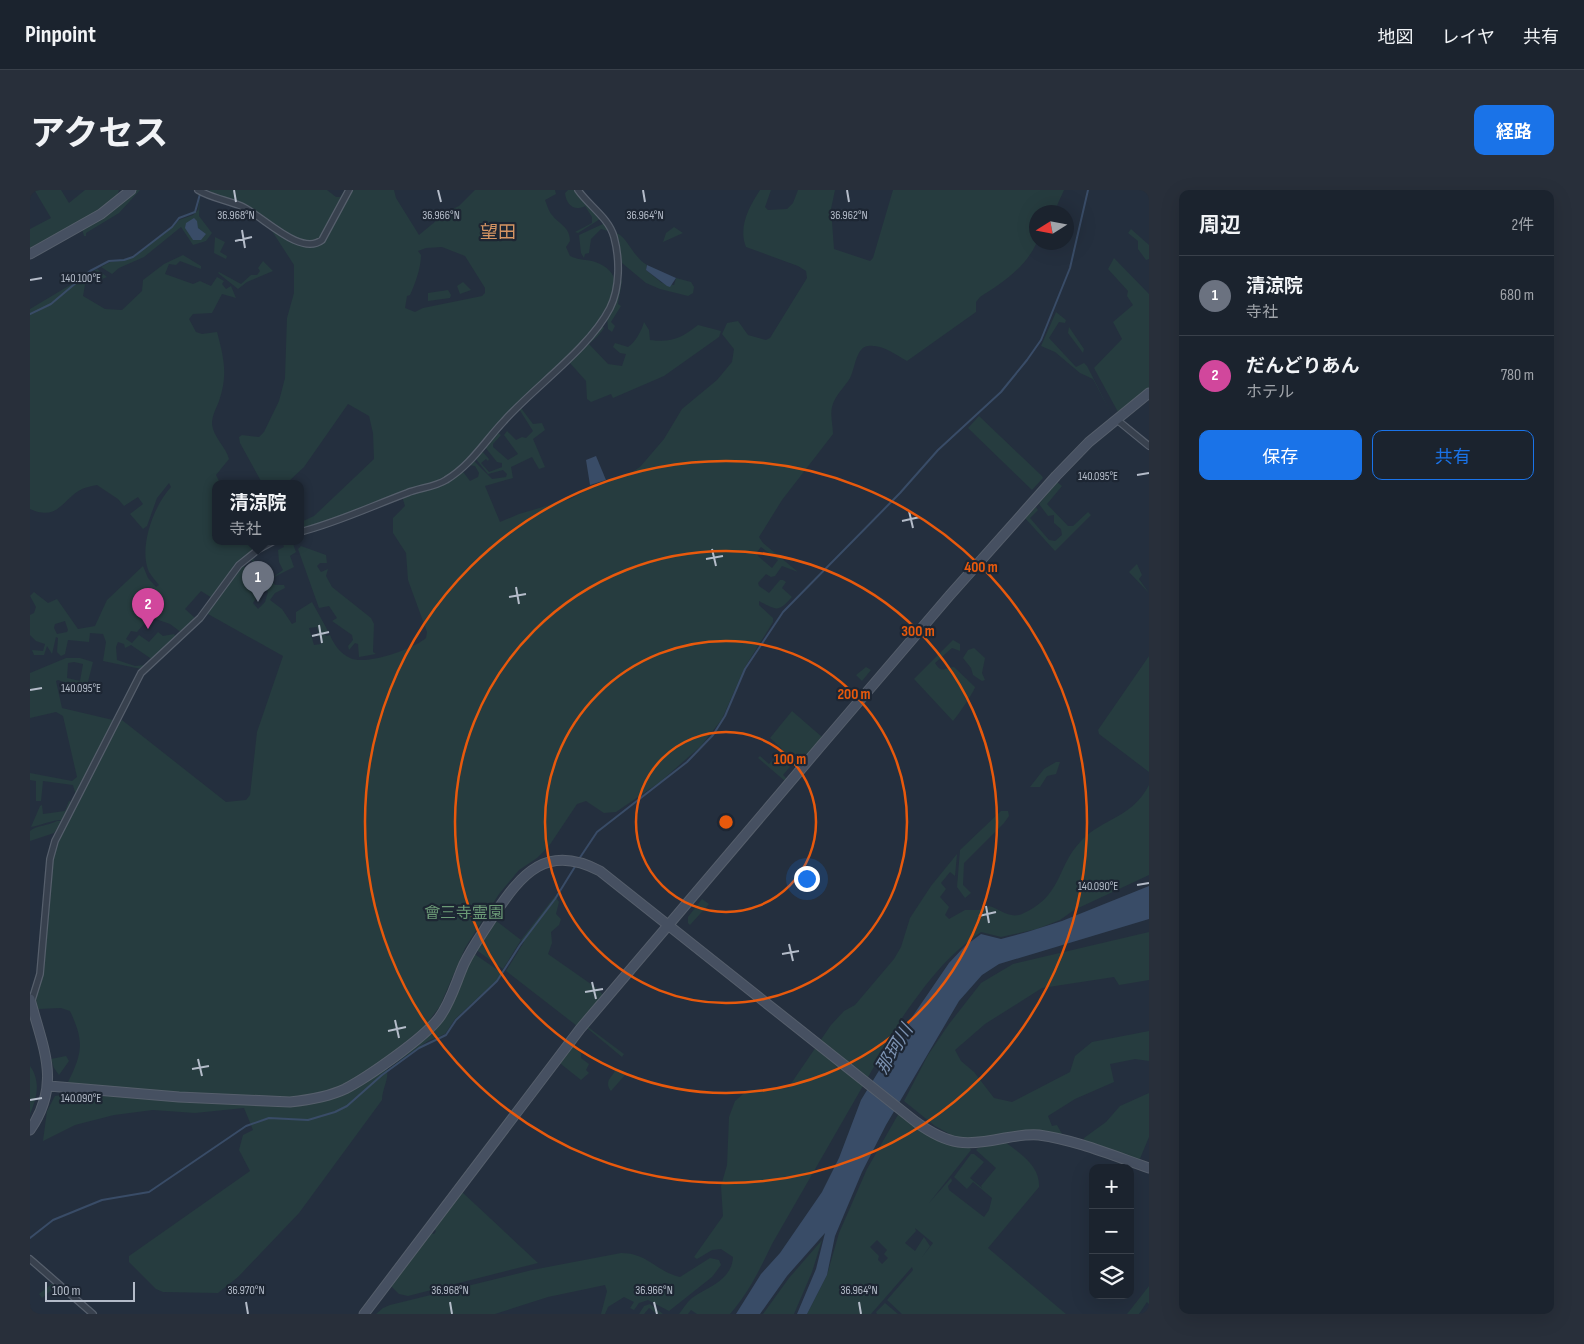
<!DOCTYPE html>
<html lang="ja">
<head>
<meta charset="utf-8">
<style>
	:root { --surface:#1b232e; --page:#282f3a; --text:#f1f3f6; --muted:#a0a4aa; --line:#39404a; --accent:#1a73e8 }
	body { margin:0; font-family:"Sofia Sans Condensed","Noto Sans JP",sans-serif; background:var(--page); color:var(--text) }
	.controls { position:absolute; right:15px; bottom:15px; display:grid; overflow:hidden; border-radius:10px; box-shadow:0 5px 20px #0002 }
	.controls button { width:45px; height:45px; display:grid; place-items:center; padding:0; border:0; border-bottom:1px solid var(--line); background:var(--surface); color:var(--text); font:25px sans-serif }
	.compass { position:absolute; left:999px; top:15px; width:45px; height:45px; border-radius:50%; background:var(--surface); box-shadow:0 5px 20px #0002; rotate:259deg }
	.scale { position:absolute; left:15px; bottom:12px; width:90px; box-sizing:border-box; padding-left:5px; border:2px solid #b4bcc9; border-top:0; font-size:14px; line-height:18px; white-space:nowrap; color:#b4bcc9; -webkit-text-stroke:4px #1d2633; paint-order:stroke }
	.you { position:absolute; left:776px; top:688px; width:18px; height:18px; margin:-12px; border:4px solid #fff; border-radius:50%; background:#1a73e8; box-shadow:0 0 0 8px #1a73e833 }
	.badge { display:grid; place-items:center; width:32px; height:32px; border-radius:50%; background:var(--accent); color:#fff; font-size:16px; font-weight:700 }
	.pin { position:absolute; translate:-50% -41px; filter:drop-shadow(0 1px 2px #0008) }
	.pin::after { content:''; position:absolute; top:26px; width:18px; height:15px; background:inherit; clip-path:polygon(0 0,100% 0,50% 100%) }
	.popup { position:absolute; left:182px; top:290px; width:92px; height:65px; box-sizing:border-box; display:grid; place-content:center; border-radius:10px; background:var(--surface); filter:drop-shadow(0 1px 4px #0005); font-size:16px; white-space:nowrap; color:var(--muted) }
	.popup b { font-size:19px; color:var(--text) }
	.popup::after { content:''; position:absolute; left:50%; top:100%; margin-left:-10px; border:10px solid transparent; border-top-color:var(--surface) }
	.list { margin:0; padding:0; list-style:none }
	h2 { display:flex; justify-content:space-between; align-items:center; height:65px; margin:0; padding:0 20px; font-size:21px }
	h2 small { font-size:16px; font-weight:400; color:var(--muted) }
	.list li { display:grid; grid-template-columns:32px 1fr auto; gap:15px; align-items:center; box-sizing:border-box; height:80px; padding:0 20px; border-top:1px solid var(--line) }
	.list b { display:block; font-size:19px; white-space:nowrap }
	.list p { margin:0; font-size:16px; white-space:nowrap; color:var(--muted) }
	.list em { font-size:16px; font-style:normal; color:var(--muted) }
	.actions { display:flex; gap:10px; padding:15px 20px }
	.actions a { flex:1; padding:11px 0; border:1px solid var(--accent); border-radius:10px; text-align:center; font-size:18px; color:var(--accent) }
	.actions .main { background:var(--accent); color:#fff }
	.icon { flex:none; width:28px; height:28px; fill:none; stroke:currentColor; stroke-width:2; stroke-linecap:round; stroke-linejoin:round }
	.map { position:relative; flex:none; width:1119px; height:1124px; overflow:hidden; border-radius:10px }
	header { display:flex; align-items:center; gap:30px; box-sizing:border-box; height:70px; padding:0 25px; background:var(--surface); border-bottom:1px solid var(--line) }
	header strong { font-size:24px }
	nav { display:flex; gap:28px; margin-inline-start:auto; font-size:18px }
	.intro { display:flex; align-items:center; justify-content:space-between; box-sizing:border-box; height:120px; padding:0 30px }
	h1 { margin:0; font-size:35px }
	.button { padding:12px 22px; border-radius:10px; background:var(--accent); color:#fff; font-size:18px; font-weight:700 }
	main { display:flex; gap:30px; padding:0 30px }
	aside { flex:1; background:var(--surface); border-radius:10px; box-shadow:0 5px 20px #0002 }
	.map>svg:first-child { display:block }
</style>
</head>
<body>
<header>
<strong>Pinpoint</strong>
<nav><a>地図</a><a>レイヤ</a><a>共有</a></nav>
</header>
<div class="intro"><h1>アクセス</h1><a class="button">経路</a></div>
<main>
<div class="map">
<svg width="1119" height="1124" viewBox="0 0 1119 1124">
	<rect width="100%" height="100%" fill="#242f3e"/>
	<path fill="#263c3f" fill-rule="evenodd" d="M 6,0 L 31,0 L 39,13 L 55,0 L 89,0 L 87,6 L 96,0 L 61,25 L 0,58 L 0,39 L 21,28 L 5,1 Z
		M 106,0 L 110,0 L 89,23 L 56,43 L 56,46 L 54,46 L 52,39 L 89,16 Z
		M 179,0 L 297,0 L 306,7 L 310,7 L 315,0 L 364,0 L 366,8 L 389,45 L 418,21 L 429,16 L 445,0 L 525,0 L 526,4 L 515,10 C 517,15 519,22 522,25 C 529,34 540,37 540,51 L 536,57 L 540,66 C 550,71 561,69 570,74 C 602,89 575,125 560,142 L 559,147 L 572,135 L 574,138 C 572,142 563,151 559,154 L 578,174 L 592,176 L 596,164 L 590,163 L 583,157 L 585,153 L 598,157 C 605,153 612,140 614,132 L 619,140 L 620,150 C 642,153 651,148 668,135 L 691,141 L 689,147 L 634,186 L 583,208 L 581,204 L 561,212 L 557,209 L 556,191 L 540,173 L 531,172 L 431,279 L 440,291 L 448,287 L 449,283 L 445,276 L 439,275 L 444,271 L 462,289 L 476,287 L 477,284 L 473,280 L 458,284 L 446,269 L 452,261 L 459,269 L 458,271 L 456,269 L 451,273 L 459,282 L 472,277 L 472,273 L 467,272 L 455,257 L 467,242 L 471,245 L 463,254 L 463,257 L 478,270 L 488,264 L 474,245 L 477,241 L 486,250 L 492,247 L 496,248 L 503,241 L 489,219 L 491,218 L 503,234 L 512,233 L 515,240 L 503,249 L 515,277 L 509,279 L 502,267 L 481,277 L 483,288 L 455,296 L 470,332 L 489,324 L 540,309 L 562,297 L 599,284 L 610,277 L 634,249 L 652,219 L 687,190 L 702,172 L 704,159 L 692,144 L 697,133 L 708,131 L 718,145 L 736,150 L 740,148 L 777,88 L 776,81 L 768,76 L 716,57 C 708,37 719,17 730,0 L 741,0 L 735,17 L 738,20 L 757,19 L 763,13 L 768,0 L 805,0 L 801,19 L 804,59 L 840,71 L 843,68 L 863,0 L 1034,0 L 1024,22 L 1006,22 C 1006,31 1009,46 1006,54 C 995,78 971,94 950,107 L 946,112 L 946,122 L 877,171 C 866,165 852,154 838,156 C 826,157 825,179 820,188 C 814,198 805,205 802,217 C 800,225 803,236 803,244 L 752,310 L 729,347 L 733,353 L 768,382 L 752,376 L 745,386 L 741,387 L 736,384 L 728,393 L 729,396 L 739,403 L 750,390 L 753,390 L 756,392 L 752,398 L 762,407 C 748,423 746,420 729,411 L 729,415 L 743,428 L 743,432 L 715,477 L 692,529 L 671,556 L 630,592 L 586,622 L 574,623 L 556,611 L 547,614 L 519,656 L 507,668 L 489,680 L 469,704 L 435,758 L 410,816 L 395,836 L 358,866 L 357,875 L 407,837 L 416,824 L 443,763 L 472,783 L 467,790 L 425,829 L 415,844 L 398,851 L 357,879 C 359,890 352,899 352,910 L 269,1023 L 208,1087 L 188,1103 L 133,1102 L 126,1099 L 99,1072 L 99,1066 L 220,981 L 209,960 L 213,945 L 223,940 L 214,918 L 165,923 L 123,920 L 84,925 L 45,935 L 13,951 L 17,921 L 25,906 L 44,903 L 46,895 L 38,892 C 53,862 54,851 40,821 L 31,818 L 8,819 L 6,810 L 17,740 L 24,659 L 88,533 L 92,530 L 196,612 L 216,610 L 220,605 L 227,542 L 253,466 L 178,424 L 178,422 L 213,375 L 222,386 L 227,383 L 231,388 L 221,396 L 225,400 L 236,390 L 220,368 L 222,367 L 226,374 L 231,373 L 232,380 L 245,395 L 254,395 L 255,398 L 245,403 L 240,410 L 252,419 L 262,434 L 266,432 L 266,422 L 282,412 L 298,441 L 295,443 L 296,446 L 300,445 C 304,455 310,463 320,468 C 336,476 383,459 396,448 L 397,442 L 378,390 L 376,363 L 363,343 L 363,328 L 375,316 L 371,303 C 337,314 305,330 271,339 L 271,332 L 284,326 L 344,269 L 343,243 L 339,226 L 318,214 L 274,277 L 257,293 L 232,293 L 210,253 L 209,247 L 212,245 L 229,247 L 234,242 L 249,211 L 255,188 L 257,128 L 264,103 L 264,75 L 240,38 L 195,9 L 181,3 ZM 412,57 L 435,66 L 455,98 L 455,103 L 452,106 L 393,118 L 385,122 L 375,118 L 377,106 L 380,105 C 385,94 391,78 391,65 L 388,61 L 396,58 ZM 731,357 L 748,370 L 742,378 L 728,366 L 727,362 ZM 234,397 L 238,402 L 235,412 L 228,419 L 223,413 ZM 287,437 L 291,454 L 284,455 L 279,438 Z
		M 538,0 L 545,0 L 570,29 L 548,43 L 545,42 L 562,33 L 562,27 L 555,16 C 544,22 536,14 535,3 Z
		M 170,5 L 169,26 L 182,43 L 176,51 L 163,55 L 151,37 L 114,67 L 89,78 L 82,84 L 71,77 L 80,72 L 103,68 L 143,37 L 149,30 L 163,25 L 168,20 ZM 167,37 L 176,45 L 160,46 Z
		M 575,33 L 578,41 L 571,39 L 561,49 L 559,63 L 555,64 L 554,68 L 551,63 L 549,45 Z
		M 644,37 L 653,43 L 633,52 L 636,43 Z
		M 1101,39 L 1119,55 L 1119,69 L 1116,70 L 1108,59 L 1108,51 L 1098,43 Z
		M 586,43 C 597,46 602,66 617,75 L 616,80 L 632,93 L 644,95 L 646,88 L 661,92 L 664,97 L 663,103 L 658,106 L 630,99 L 616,93 L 592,73 Z
		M 185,47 L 195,52 L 190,62 L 197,66 L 196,69 L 184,63 Z
		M 153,65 L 171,76 L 171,79 L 150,71 L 146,75 L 139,74 L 135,84 L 163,94 L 170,91 L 181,96 L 187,87 L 194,91 L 192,94 L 196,99 L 201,96 L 206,108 L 192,104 L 182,123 L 163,124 L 159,129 L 166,142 L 172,144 L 187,142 C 194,168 198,185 189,211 C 186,219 182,225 182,234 C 183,247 196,257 199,269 L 186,285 L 190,293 L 186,293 L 186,351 L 210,351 L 216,355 L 237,351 L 226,357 L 182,408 L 171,401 L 155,419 L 165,428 L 152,443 L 140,434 L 120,427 L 107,442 L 101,441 L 96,449 L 102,453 L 109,445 L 119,452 L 128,442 L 133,446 L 144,444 L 147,448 L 123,470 L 101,455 L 95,458 L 94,454 L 88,452 L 86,457 L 87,470 L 105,476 L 116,475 L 111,479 L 73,471 L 76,452 L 73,444 L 60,443 L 59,452 L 38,450 L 35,464 L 31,466 L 27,462 L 28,448 L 26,447 L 22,464 L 17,456 L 14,465 L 4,465 L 2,460 L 13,461 L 15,454 L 6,451 L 0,445 L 0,425 L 4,423 L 6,417 L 0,406 L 4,402 L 18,413 L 27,409 L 48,439 L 65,436 L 77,410 L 113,376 L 118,388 L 126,397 L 129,395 C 126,391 122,387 119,382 C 108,358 124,315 141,297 L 139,293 L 127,308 L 117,336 L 113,339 L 100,324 L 113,314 L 108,307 L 94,316 L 88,309 L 67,295 C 62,296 56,297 52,299 C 33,308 29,332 0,319 L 0,119 L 67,79 L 77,87 L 69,90 L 62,86 L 55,95 L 53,106 L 75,119 L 92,120 L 112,101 L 113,90 L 134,74 ZM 35,431 L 38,440 L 37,442 L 27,444 L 24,438 L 25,434 Z
		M 1084,68 L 1119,104 L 1119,198 L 1088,222 L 1064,178 L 1092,149 L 1083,132 L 1103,115 L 1097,106 L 1098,101 L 1078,79 Z
		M 233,71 L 243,81 L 217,92 L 208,99 L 188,83 L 189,82 L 211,94 L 221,85 L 227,85 L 230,81 L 228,78 Z
		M 590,89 L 592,91 L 588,114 L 591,116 L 581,132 L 585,136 L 582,142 L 578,139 L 577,127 Z
		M 433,92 L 441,100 L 430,104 L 427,96 Z
		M 418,100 L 421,105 L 420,108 L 398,111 L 398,103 Z
		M 1026,122 L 1036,130 L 1035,133 L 1029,132 L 1019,148 L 1046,177 L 1054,173 L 1057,176 L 1083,227 L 1063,189 L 1050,183 L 1025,162 L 1011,156 Z
		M 1039,137 L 1054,159 L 1053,163 L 1038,143 Z
		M 949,226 L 1012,286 L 1013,288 L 1002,300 L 938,238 Z
		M 1027,292 L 1032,296 L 1017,314 L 1038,336 L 1043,336 L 1058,322 L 1061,325 L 1025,361 L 995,328 L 1006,317 L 1008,320 L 1000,328 L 1019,350 L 1025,351 L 1032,345 L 1031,339 L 1024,333 L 1024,325 L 1018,326 L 1009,314 Z
		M 252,351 L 262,351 L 266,362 L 260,366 L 264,377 L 242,388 L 253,380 L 249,372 L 248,360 L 254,357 Z
		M 271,356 L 296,365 L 297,373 L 290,373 L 287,376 L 291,382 L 298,379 L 296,386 L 302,397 L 341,428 L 344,434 L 343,462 L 346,464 L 329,467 L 328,454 L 325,453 L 319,460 L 318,456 L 323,450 L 322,445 L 302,431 L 307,428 L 299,416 L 289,418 L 268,359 Z
		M 1107,374 L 1112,385 L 1109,389 L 1119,403 L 1099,382 Z
		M 923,450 L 930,454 L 930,461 L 922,458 L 905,473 C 912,484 913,478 924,477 L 945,497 C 944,502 927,527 923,531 L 884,489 Z
		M 944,458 L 955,468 L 952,483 L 955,490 L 952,491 L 943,485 L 941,478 L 933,468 L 938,460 Z
		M 1119,466 L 1119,582 L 1069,544 L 1068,540 Z
		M 36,468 L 50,468 L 63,472 L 56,500 L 28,490 L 26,491 L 32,518 L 83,530 L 46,606 L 43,595 L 13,591 L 11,611 L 6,611 L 6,591 L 0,590 L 0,583 L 42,591 L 47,587 L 33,526 L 26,522 L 0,528 L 0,483 ZM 44,472 L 53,474 L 50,491 L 37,488 L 38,473 Z
		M 836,477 L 841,480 L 832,491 L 826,485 Z
		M 762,521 L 792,547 L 767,576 L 763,573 L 753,585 L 757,589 L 755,591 L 728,568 L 730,566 L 739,574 L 752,559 L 740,548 Z
		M 1026,572 L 1030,572 L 1026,584 L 1017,586 L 1010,597 L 1000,597 L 1014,579 Z
		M 1119,595 L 1119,685 L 1044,720 L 1030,730 L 1007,739 L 971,747 L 951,742 C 917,765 895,795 872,828 L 742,1054 C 730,1079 718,1104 700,1124 L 667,1124 L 661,1120 L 658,1124 L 649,1124 C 653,1119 657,1112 662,1108 C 678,1097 702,1090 703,1067 L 691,1059 L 682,1060 L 667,1069 L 664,1067 L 693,1026 L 691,996 L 697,975 L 699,927 L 705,911 L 713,904 L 721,900 L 758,898 L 801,835 L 814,821 L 825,815 L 864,769 L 871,757 L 880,728 L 901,696 L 927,664 L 925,686 L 920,682 L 911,693 L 916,699 L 910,707 L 919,717 L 915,725 L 919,729 L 935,720 L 949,720 L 959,716 C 970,719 979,729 992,724 C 1033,706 1026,677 1051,651 C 1074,627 1101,629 1119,595 Z
		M 39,611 L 43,613 L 34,630 C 24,629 12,635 1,637 L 10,616 L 12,615 L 13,624 L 35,621 Z
		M 971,621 L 978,621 L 979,626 L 974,633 L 934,673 L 933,695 L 941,703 L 935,708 L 927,697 L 930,660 Z
		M 27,631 L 32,631 L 24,643 L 0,651 L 0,641 C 7,635 18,636 27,631 Z
		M 525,706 L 529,712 L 526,724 L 531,729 L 529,735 L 521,742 L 522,753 L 518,764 L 568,799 L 573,805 L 547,836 L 476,781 L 494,752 L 491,750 L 473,779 L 445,759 L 465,730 L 491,750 Z
		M 672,709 L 679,714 L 660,735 L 658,733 L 658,727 Z
		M 1119,742 L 1119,790 L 1089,795 L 1084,787 L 1012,798 L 955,834 L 925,860 L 931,871 L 944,882 L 964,908 L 982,912 L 1040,882 L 1045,866 L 1062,852 L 1119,841 L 1119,871 L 1105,869 L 1080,874 L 1084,892 L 1045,909 L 1018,926 L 1022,936 L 1027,935 L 1032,944 L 992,941 L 939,950 L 925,947 L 905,936 L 874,911 L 898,865 L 919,834 L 951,793 L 983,774 Z
		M 558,837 L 594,864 L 592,867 L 557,838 Z
		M 554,841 L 543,857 L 551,863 L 551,868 L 559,874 L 556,880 L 559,883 L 551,890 L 531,874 L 531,871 Z
		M 36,866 L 39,871 L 29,885 L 24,878 L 21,869 Z
		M 579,874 L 595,885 L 581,901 C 574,892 581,888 585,881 Z
		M 0,876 C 11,891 7,908 0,924 Z
		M 1119,903 L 1119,947 L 1109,971 L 1055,954 L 1054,948 L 1076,932 L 1090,916 Z
		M 869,923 C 892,942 910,955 940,958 L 941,960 L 899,1013 L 921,988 L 922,991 L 918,996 L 919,1000 L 954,1027 L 959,1020 L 962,1008 L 943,992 L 937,999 L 924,987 L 941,964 L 944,964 L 954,972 L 940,988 L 952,998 L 951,996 L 966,978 L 946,960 L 948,958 L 975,952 C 991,964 1010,976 1009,997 L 958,1058 L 1036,1124 L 872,1124 L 857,1110 L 883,1080 L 882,1077 L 841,1124 L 777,1124 L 797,1085 L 809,1043 L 837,979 ZM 885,1038 L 903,1053 L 892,1067 L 900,1056 L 894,1047 L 885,1061 L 875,1053 L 886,1041 ZM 847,1050 L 857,1060 L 854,1064 L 858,1068 L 852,1074 L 848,1070 L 849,1066 L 840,1057 Z
		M 432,1002 L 508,1073 L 378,1106 L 369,1104 L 361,1096 L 401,1043 L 404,1044 L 406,1041 L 404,1039 Z
		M 792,1050 L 782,1082 L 764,1124 L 733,1124 L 759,1088 Z
		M 591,1063 C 618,1063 627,1082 650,1087 L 680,1068 L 689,1070 L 691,1075 L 682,1087 L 639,1121 L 618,1110 L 609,1113 L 604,1120 L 600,1118 L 604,1112 L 594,1107 L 578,1117 L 575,1124 L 571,1124 L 577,1101 L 575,1095 L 518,1107 L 465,1124 L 346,1124 L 353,1118 L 360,1115 L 502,1080 Z
		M 24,1092 L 32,1100 L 31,1102 L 25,1097 L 12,1108 L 9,1104 Z
		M 1119,1096 L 1119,1114 L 1117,1112 L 1109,1124 L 1097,1124 Z
		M 855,1113 L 868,1124 L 847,1124 L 846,1122 Z
		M 620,1114 L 633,1124 L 627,1124 L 619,1118 L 614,1124 L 609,1124 L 614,1116 Z"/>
	<path fill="#394c67" d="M 164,28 L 167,31 L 168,38 L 176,44 L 171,50 L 163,50 L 155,38 L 156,33 Z
		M 617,75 L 646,88 L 640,97 L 637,96 L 616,80 Z
		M 566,266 L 576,290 L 560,295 L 556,270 Z
		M 1119,696 L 1119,729 L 969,774 L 952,785 L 929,811 L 856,935 L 832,982 L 805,1046 L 797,1085 L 777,1124 L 767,1124 L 786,1079 L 795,1043 L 757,1086 L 730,1124 L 706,1124 L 731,1084 L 750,1063 L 792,1002 L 809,968 L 831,910 L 880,830 L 919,773 L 935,756 L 951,744 L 971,749 L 997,742 L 1032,731 Z"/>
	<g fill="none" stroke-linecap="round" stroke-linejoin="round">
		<path stroke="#394c67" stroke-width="2" d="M 0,124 L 21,114 L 60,81 L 79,71 L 94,70 L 103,67 L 142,37 L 149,28 L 165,22 L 170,4
			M 549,669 L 567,642 L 657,572 L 683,545 L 695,526 L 715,479 L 753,422 L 870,303 L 908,260 L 971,202 L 997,170 L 1011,150 L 1040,78 L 1058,0
			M 0,1048 L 23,1030 L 72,1010 L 119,1002 L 216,936 L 239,928 L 278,930 L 305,922 L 317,916 L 352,885 L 389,858 L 416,845 L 426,830 L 467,791 L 490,755 L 525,709 L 546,675"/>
		<g stroke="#565f6c" stroke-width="8">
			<path id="street" d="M 168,0 C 181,8 197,10 211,16 C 232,25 270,67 292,50 L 319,0
				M 1086,229 L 1119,256
				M 270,342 C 306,333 342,316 377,303 C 389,298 405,297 416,290 C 441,275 455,251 474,231 C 505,196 559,159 580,118 C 590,98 590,69 584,47 C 579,28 559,16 548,0
				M 1,813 L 10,784 L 20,669 L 25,651 L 111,483 L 170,428 L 209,375 L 229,359 L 244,351
				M 0,1069 L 63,1124"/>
		</g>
		<g stroke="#565f6c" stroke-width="11">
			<path id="secondary" d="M 0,64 L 71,24 L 101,0
				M 0,809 C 13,859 32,893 0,940
				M 19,896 L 149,907 L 260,912 C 279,910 298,907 315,899 C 338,887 394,848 409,828 C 421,812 426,792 434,774 C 442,757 454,741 464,725 C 492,683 517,653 570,681 L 886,932 C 919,956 936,956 975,948 C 986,946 998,944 1009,945 C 1046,950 1084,966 1119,978
				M 334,1124 L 550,839 L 789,558 L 920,405 L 1026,286 L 1059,252 L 1119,203"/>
		</g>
		<use href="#street" stroke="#38414e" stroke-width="5.5"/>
		<use href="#secondary" stroke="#465061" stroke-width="9"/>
	</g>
	<path fill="none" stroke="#b4bcc9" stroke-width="2" d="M 204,0 L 206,12M 408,0 L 411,12M 613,0 L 615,12M 817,0 L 819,12M 212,40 L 215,58M 205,51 L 222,47M 0,90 L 12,88M 1107,285 L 1119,283M 879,321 L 883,338M 872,331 L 890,327M 682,359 L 686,376M 676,369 L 693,366M 486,397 L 489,414M 479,407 L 496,404M 289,435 L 292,453M 282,446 L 299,442M 0,500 L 12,498M 1107,695 L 1119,693M 956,716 L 959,733M 949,726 L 966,722M 759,754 L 763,771M 752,764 L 769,761M 562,792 L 566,809M 555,802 L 573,799M 365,830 L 369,848M 358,841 L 376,837M 168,869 L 172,886M 162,879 L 179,876M 0,910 L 12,908M 216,1112 L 218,1124M 420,1112 L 422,1124M 624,1112 L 627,1124M 829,1112 L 831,1124"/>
	<g fill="none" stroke="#e8590c" stroke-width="2.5">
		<circle cx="696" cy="632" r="90"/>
		<circle cx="696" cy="632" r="181"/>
		<circle cx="696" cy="632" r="271"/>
		<circle cx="696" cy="632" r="361"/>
	</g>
	<g text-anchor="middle" stroke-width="4.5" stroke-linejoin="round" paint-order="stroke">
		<g font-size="16" fill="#6b9a76" stroke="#1d2633">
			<text x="434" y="728">會三寺霊園</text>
		</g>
		<g font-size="18" fill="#d59563" stroke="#1d2633">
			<text x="468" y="48">望田</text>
		</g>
		<g font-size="18" font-style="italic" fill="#7c92b1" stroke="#1d2633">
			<text transform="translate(864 859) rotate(-59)" y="6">那珂川</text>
		</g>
	</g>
	<g font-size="12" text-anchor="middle" fill="#b4bcc9" stroke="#1d2633" stroke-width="4.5" stroke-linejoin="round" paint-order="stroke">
		<text x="206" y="29">36.968°N</text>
		<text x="411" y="29">36.966°N</text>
		<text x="615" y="29">36.964°N</text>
		<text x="819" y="29">36.962°N</text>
		<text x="51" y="92">140.100°E</text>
		<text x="1068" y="290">140.095°E</text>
		<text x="51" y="502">140.095°E</text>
		<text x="1068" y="700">140.090°E</text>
		<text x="51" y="912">140.090°E</text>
		<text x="216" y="1104">36.970°N</text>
		<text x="420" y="1104">36.968°N</text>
		<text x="624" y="1104">36.966°N</text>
		<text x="829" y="1104">36.964°N</text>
	</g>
	<circle cx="696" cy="632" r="8" fill="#e8590c" stroke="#1d2633" stroke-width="2.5"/>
	<g font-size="15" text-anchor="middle" font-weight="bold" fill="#e8590c" stroke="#1d2633" stroke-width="4.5" stroke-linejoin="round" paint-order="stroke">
		<text x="951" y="382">400 m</text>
		<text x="888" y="446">300 m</text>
		<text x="824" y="509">200 m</text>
		<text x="760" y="574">100 m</text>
	</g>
</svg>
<div class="controls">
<button>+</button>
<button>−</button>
<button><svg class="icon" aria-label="layers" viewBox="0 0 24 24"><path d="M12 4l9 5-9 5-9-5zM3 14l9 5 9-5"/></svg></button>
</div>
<svg class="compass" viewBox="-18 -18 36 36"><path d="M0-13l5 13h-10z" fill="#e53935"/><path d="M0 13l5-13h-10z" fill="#a0a4aa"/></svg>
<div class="scale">100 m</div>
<div class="you"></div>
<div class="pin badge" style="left:228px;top:412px;background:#6b7280">1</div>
<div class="popup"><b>清涼院</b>寺社</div>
<div class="pin badge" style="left:118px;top:439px;background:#d1479c">2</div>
</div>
<aside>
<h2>周辺<small>2件</small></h2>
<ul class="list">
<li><span class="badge" style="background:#6b7280">1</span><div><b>清涼院</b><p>寺社</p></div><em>680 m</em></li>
<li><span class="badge" style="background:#d1479c">2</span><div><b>だんどりあん</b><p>ホテル</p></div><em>780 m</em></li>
</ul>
<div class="actions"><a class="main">保存</a><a>共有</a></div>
</aside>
</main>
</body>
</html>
